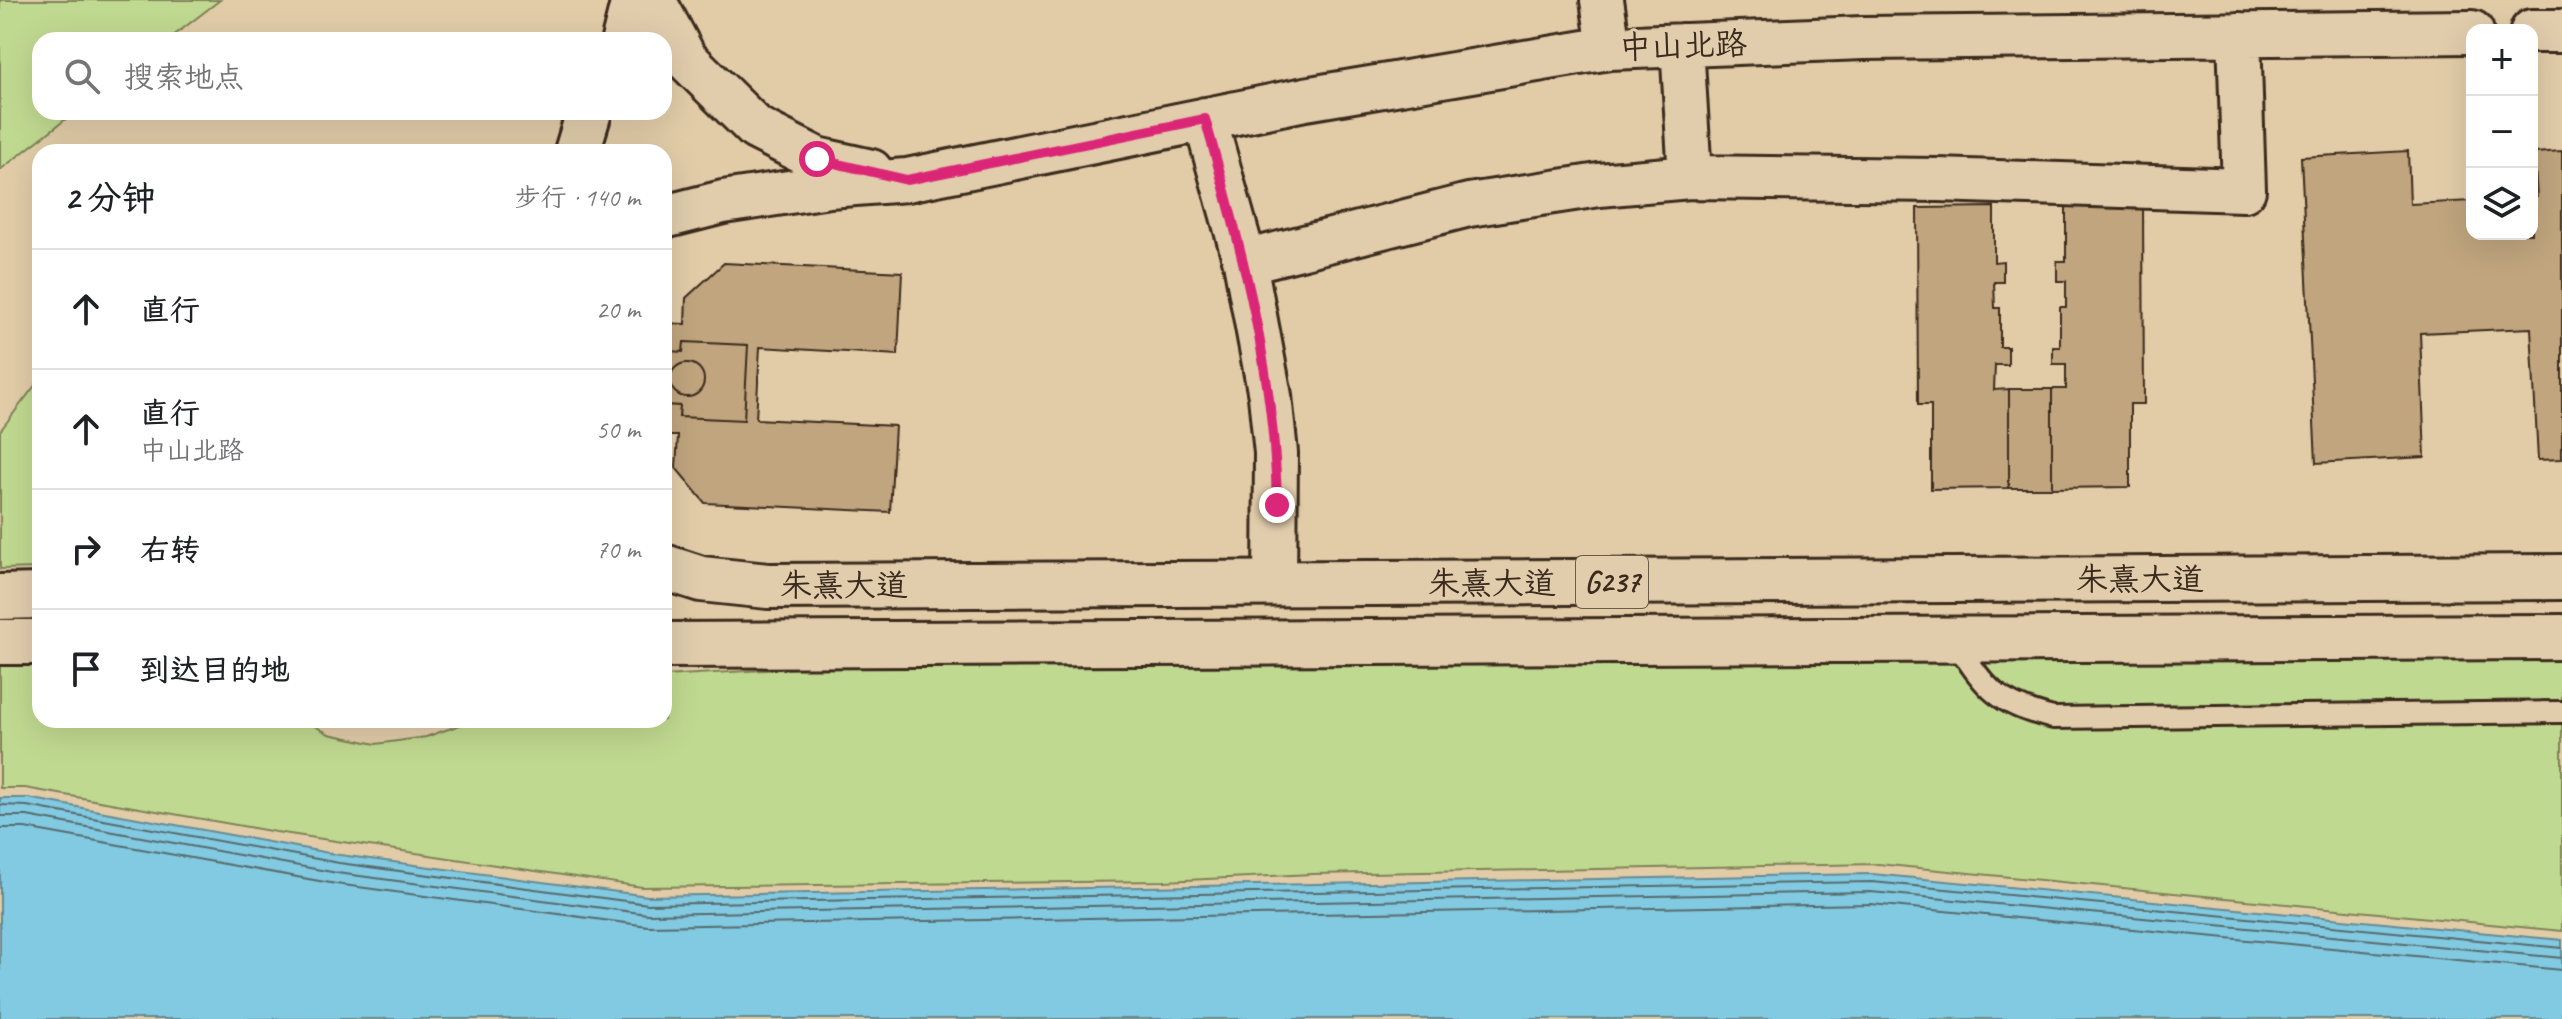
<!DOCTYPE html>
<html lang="zh">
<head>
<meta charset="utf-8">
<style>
	:root { --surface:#fff; --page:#f6f6f6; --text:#202124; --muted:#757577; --line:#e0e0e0 }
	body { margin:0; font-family:Caveat,"LXGW WenKai TC",sans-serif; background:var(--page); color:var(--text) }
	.controls { position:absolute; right:24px; top:24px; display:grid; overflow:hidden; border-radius:16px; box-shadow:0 8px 32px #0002 }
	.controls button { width:72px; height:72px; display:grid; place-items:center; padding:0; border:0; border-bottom:2px solid var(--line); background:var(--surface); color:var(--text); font:40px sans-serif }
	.stop { position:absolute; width:24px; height:24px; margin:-18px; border:6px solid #db2777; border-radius:50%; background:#fff }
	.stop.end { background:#db2777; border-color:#fff; box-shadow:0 2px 8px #0008 }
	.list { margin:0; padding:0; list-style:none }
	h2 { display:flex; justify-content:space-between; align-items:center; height:104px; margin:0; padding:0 32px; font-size:34px }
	h2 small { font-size:26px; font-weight:400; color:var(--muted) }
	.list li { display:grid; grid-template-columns:52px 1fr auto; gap:24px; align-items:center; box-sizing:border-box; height:120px; padding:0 32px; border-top:2px solid var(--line) }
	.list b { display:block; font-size:30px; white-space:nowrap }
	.list p { margin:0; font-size:26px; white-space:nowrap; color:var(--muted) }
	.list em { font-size:26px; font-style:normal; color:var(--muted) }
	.icon { flex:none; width:44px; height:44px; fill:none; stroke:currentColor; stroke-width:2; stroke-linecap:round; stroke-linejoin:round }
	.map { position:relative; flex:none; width:2562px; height:1019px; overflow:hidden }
	.search { position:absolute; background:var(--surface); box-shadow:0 8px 32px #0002; left:32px; top:32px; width:640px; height:88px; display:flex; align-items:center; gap:20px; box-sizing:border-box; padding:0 28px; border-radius:24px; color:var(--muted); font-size:30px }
	.panel { position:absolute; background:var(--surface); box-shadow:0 8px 32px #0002; left:32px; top:144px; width:640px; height:584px; border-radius:24px }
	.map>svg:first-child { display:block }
</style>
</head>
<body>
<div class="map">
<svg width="2562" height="1019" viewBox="0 0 2562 1019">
	<rect width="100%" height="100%" fill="#e2cca8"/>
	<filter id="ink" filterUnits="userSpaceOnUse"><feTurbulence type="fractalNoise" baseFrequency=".0125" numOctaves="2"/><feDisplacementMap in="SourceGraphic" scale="16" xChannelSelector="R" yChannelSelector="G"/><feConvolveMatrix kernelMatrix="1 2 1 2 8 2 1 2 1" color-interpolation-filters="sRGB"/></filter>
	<g filter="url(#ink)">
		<path fill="#c0d990" stroke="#7e8257" stroke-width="2" d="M 0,0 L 220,0 L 168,40 L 40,40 L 40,112 L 75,112 L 0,170 Z
			M 40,379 L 40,568 L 0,569 L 0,431 Z
			M 2562,659 L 2562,931 L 1878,864 L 1312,874 L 1164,881 L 642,887 L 276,832 L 25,788 L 0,788 L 0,663 L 40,662 L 40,720 L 304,720 L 329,734 L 376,744 L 426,737 L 474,720 L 664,720 L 664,676 L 903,662 Z"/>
		<path fill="#81cae1" stroke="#658a93" stroke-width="2" d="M 0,798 L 28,798 L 340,855 L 648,896 L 1872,874 L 2562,940 L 2562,1019 L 0,1019 Z"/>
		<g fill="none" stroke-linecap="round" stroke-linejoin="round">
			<path stroke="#576a6c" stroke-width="2" d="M 0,805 L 27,806 L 339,863 L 648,904 L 1872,882 L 2562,948
				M 0,816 L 27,816 L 337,873 L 648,914 L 1871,892 L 2562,958
				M 0,828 L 25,828 L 336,884 L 648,926 L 1871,904 L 2562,970"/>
		</g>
		<path fill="#c0a57e" stroke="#3b2a1e" stroke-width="2" d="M 2408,151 L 2410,204 L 2472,201 L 2472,234 L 2532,234 L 2532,198 L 2537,197 L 2534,153 L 2562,151 L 2562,459 L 2538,460 L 2531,328 L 2420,333 L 2425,457 L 2316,463 L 2301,157 Z
			M 2066,206 L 2143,206 L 2144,404 L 2130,404 L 2130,487 L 2052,488 L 2052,389 L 2066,389 L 2066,364 L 2053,364 L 2053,347 L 2060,347 L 2060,307 L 2066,307 L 2066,281 L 2057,281 L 2057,261 L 2066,261 Z
			M 1994,207 L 1994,262 L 2003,261 L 2003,282 L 1994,282 L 1995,308 L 2000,308 L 2000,347 L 2008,347 L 2008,365 L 1995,365 L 1994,390 L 2009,389 L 2009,488 L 1931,489 L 1931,405 L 1918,405 L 1917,208 Z
			M 724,263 L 902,272 L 898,355 L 760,347 L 756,419 L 895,426 L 890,512 L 705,503 L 676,468 L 678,436 L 664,436 L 664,323 L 685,324 L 686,298 Z
			M 684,342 L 748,345 L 744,420 L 679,417 L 680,406 L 665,405 L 668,351 L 683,352 Z
			M670 380a17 17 0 1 1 34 0a17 17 0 1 1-34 0Z
			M 2009,389 L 2052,389 L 2052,488 L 2009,488 Z"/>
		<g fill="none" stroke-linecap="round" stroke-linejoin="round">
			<g stroke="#3b2a1e" stroke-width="26">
				<path id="lane" d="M 1954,640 C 1986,688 1994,703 2053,718 L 2562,712"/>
			</g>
			<g stroke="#3b2a1e" stroke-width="48">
				<path id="street" d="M 654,0 L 685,58 L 756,128 L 817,159 L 871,171
					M 1602,0 L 1609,48
					M 2532,31 L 2562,31
					M 1682,45 L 1690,177 L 1938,180 L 2244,190 L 2239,34
					M 1205,119 L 1245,262 L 1469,205 L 1599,185 L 1690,177
					M 664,217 L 723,202 L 829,186 L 907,180 L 1305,99 L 1609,48 L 1863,38 L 2472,32
					M 1245,262 L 1270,396 L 1276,453 L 1275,584"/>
			</g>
			<g stroke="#3b2a1e" stroke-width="50">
				<path id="primary" d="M 624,40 L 634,0
					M 577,152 L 589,112"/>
			</g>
			<g stroke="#3b2a1e" stroke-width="50">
				<path id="highway" d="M 664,567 L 701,579 L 768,586 L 2562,577
					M 0,597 L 40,596
					M 0,642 L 40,642
					M 664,645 L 2562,637"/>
			</g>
			<use href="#lane" stroke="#e1cdac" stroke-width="20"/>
			<use href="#street" stroke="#e1cdac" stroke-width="42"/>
			<use href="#primary" stroke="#e1cdac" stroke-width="44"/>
			<use href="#highway" stroke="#e1cdac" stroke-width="44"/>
		</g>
	</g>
	<g fill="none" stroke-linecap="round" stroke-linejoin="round" filter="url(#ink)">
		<path stroke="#db2777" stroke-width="10" d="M 817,159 L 907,180 L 1205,119 C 1241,246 1275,372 1277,505"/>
	</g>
	<g text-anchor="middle" stroke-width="6" stroke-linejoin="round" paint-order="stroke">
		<rect fill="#e1cdac" stroke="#6d5b49" stroke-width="2" x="1576" y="556" width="72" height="52" rx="6"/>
		<g font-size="30" font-weight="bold" fill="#3b2a1e">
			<text x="1612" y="592">G237</text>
		</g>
		<g font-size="32" fill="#3b2a1e" stroke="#e1cdac">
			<text transform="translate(1683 45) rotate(-2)" y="11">中山北路</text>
			<text x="2140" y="590">朱熹大道</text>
			<text x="1492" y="594">朱熹大道</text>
			<text x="844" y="596">朱熹大道</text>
		</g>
	</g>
</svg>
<div class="controls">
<button>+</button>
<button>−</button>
<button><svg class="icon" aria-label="layers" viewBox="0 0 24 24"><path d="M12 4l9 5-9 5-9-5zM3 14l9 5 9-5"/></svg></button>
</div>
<div class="stop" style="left:817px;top:159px"></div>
<div class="stop end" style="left:1277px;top:505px"></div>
<div class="search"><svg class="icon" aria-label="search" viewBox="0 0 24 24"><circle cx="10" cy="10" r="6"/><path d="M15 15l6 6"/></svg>搜索地点</div>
<section class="panel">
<h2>2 分钟<small>步行 · 140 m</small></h2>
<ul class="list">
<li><svg class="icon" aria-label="ahead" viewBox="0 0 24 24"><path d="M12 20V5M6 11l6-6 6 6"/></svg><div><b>直行</b></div><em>20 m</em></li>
<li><svg class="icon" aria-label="ahead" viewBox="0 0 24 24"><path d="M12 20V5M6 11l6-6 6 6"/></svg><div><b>直行</b><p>中山北路</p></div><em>50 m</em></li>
<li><svg class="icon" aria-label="right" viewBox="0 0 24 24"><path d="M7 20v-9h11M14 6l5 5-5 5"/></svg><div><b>右转</b></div><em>70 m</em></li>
<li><svg class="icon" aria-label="arrive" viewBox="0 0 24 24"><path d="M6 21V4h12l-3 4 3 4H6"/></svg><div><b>到达目的地</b></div></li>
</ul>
</section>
</div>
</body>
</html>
